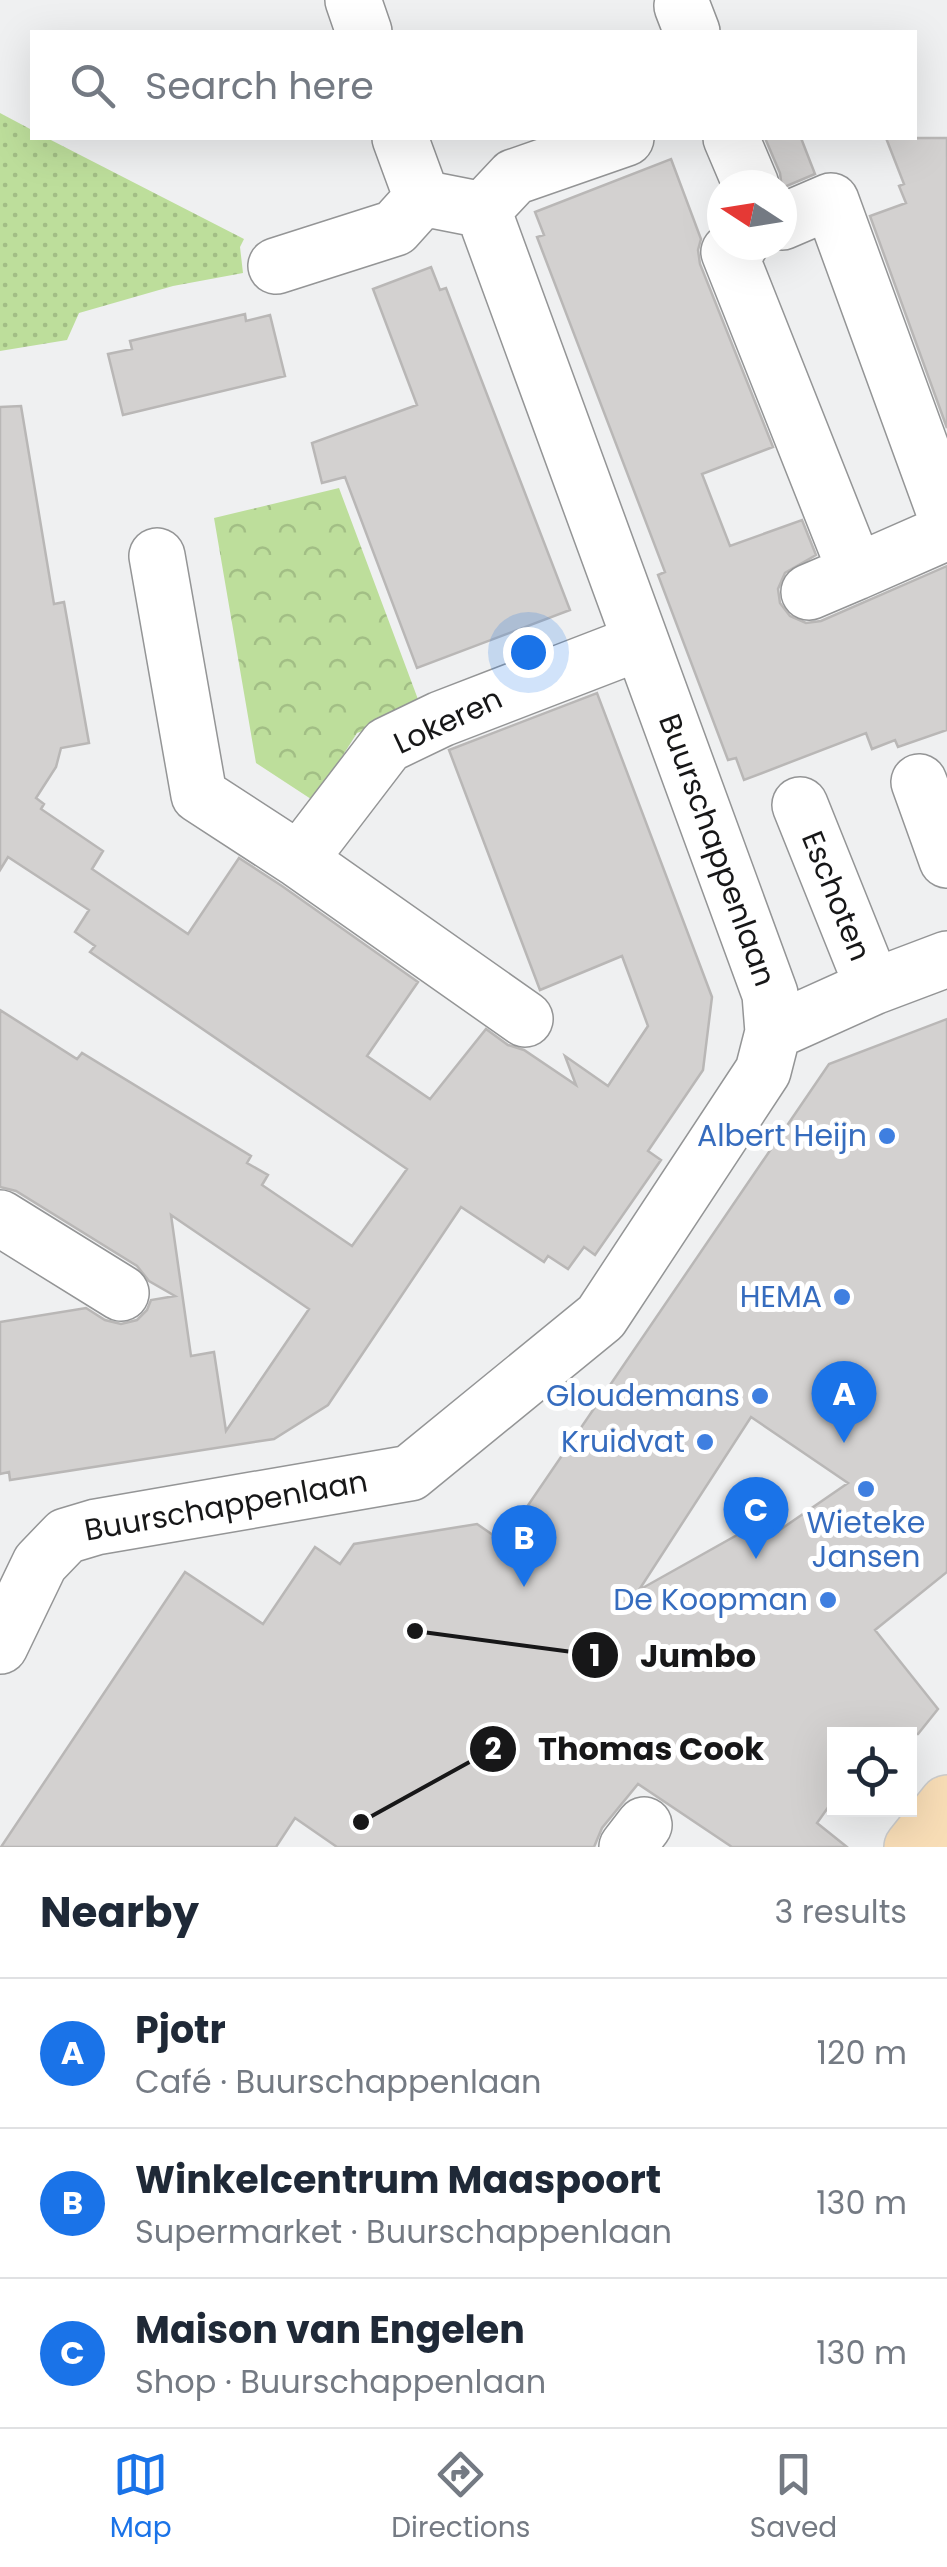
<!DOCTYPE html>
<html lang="en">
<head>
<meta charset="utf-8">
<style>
	:root { --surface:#fff; --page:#f6f6f7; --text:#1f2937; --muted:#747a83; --line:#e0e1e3; --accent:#1a73e8 }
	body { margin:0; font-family:Poppins,sans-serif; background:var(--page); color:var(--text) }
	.controls { position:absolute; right:30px; bottom:30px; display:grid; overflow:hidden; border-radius:0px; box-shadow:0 10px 40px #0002 }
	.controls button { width:90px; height:90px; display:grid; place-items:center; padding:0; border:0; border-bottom:2px solid var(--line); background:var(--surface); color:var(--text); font:50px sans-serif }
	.compass { position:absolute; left:707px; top:170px; width:90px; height:90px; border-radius:50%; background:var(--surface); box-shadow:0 10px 40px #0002; rotate:282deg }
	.you { position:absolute; left:528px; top:652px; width:35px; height:35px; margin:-25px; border:8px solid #fff; border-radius:50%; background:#1a73e8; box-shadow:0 0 0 15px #1a73e833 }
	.badge { display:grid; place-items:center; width:65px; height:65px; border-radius:50%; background:var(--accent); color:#fff; font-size:32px; font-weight:700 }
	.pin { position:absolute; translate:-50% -82px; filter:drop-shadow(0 2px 5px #0008) }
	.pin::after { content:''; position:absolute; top:52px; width:35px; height:30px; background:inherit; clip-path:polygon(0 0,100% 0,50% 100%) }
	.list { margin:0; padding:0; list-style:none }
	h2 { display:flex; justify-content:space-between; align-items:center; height:130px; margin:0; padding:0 40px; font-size:42px }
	h2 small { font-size:32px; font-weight:400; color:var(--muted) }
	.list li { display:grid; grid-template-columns:65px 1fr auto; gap:30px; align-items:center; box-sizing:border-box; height:150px; padding:0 40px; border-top:2px solid var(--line) }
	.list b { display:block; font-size:38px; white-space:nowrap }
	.list p { margin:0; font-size:32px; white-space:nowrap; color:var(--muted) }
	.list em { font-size:32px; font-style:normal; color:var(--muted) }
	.icon { flex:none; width:55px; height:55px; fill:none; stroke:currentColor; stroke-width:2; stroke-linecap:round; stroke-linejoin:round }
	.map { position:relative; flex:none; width:947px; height:1847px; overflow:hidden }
	.search { position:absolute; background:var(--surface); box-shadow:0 10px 40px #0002; left:30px; right:30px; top:30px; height:110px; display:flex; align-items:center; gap:25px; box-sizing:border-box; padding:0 35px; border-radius:0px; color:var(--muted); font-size:38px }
	.sheet { height:580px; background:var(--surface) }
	nav { display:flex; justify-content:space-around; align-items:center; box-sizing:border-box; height:140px; border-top:2px solid var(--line); background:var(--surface); font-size:28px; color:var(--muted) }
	nav a { display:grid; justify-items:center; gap:5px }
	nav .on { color:var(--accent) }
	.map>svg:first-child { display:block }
</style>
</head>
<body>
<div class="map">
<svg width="947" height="1847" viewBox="0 0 947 1847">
	<defs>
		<pattern id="grass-dots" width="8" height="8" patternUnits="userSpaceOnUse" patternTransform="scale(2.5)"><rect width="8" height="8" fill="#bdde9b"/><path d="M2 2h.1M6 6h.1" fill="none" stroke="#a2be85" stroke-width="1.8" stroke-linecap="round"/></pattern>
		<pattern id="park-crowns" width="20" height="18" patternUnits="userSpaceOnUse" patternTransform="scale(2.5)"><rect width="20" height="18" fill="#bdde9b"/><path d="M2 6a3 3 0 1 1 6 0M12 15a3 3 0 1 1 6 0" fill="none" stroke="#a2be85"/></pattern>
	</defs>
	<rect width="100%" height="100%" fill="#eff0f1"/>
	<path fill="url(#grass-dots)" d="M 0,113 L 32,130 L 32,138 L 47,138 L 244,239 L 240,247 L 243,273 L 173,286 L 79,313 L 67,340 L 0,351 Z"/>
	<path fill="url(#park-crowns)" d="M 339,488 L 422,710 L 357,733 L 314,801 L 256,763 L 214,518 Z"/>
	<path fill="#d3d1d0" stroke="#b9b7b6" stroke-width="2.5" fill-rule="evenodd" d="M 765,138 L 801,138 L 815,174 L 782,188 L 780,173 Z
		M 886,138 L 947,138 L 947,428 L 870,216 L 906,203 L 899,186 L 904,184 Z
		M 671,159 L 701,239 L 698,250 L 700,264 L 773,447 L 702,474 L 730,546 L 802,520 L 816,555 L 785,573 L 778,589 L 780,603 L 790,616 L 806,623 L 821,621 L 947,566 L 947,730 L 898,747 L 895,740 L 872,749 L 866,733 L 744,780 L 736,758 L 728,760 L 658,575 L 665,572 L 537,237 L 544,235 L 535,212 Z
		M 431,267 L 440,290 L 446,288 L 570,610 L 417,668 L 345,477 L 322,483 L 312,443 L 417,405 L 373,289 Z
		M 245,314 L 246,321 L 270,315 L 285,376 L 123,415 L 108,354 L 132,349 L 130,341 Z
		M 21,406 L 54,604 L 64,602 L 89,743 L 61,748 L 56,767 L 36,798 L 44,804 L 41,809 L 103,851 L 92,869 L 188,934 L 239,858 L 282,886 L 418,982 L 367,1056 L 430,1099 L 486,1029 L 508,1045 L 524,1050 L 576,1085 L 565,1056 L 608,1086 L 648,1026 L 622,956 L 540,990 L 449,750 L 597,693 L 712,997 L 703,1070 L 648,1151 L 661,1160 L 595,1255 L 584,1247 L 568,1269 L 548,1256 L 544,1262 L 461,1207 L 328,1405 L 274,1439 L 10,1480 L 9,1472 L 0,1474 L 0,1322 L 86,1308 L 105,1320 L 121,1324 L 137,1320 L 147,1310 L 151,1300 L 175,1296 L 149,1281 L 137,1266 L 16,1191 L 0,1187 L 0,1010 L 77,1059 L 82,1053 L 251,1156 L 247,1163 L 268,1175 L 262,1185 L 352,1246 L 407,1169 L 90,952 L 95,946 L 75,932 L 89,910 L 8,857 L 0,870 L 0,407 ZM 171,1215 L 309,1309 L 226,1431 L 214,1352 L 191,1356 Z
		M 947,1019 L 947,1572 L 875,1630 L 938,1709 L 918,1734 L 834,1734 L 834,1799 L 817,1823 L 847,1847 L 732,1847 L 638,1784 L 602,1828 L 594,1847 L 337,1847 L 295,1818 L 276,1847 L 1,1847 L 185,1572 L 263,1624 L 315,1547 L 340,1564 L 354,1544 L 477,1524 L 503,1542 L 829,1064 ZM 751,1417 L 848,1483 L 771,1536 L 755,1525 L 639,1590 Z"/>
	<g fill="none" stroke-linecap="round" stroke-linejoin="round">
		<g stroke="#949596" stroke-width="58">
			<path id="minor" d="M 353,0 L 364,32
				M 682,6 L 692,32
				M 731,138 L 751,185
				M 483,210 L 514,177 L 626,138
				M 782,222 L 831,201 L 947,519
				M 740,245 L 729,252 L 856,572 L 947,532
				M 276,266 L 395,228 L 422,198
				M 157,556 L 199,795 L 299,860 L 525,1019
				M 809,592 L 856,572
				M 919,782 L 947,860
				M 800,805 L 873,987
				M 299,860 L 387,745 L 441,719 L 641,642
				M 773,1032 L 873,987 L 947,959
				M 0,1218 L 121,1293
				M 0,1646 L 40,1563 L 66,1536 L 96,1527 L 410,1473 L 601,1317 L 763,1071 L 773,1032 L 770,994 L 483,210 L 422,198 L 400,138
				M 627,1847 L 644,1825"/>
		</g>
		<g stroke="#ccc" stroke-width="58">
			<path id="major" d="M 912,1847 L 947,1803"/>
		</g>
		<use href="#minor" stroke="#fff" stroke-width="55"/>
		<use href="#major" stroke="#f8ddb6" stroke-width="55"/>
	</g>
	<g fill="#3f7fe0" stroke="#fff" stroke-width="4">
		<circle cx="887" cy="1136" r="10"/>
		<circle cx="842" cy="1297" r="10"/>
		<circle cx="760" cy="1396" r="10"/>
		<circle cx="705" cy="1442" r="10"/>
		<circle cx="866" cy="1489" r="10"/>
		<circle cx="828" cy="1600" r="10"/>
	</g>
	<g text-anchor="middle" stroke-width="10" stroke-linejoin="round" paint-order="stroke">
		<g font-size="30" fill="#171718" stroke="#fff">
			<text transform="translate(448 721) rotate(-25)" y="10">Lokeren</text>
			<text transform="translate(717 850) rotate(70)" y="10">Buurschappenlaan</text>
			<text transform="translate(836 896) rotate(68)" y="10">Eschoten</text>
			<text transform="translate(226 1506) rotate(-10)" y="10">Buurschappenlaan</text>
		</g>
		<g font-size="30" fill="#366cbe" stroke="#fff" text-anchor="end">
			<text x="867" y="1146">Albert Heijn</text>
			<text x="822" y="1307">HEMA</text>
			<text x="740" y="1406">Gloudemans</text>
			<text x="685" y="1452">Kruidvat</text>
			<text x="866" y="1533" text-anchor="middle">Wieteke<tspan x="866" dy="34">Jansen</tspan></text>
			<text x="808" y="1610">De Koopman</text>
		</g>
	</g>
	<path fill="none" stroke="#171718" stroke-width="4" d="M415 1631L595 1655M361 1822L493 1749"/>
	<g fill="#171718" stroke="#fff" stroke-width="4">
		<circle cx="415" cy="1631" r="10"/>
		<circle cx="361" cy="1822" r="10"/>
		<circle cx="595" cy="1655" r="25"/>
		<circle cx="493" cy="1749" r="25"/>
	</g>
	<g font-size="30" text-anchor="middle" font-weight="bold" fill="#fff">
		<text x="595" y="1666">1</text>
		<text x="493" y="1759">2</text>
	</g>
	<g font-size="32" text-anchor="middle" font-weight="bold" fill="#171718" stroke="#fff" stroke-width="10" stroke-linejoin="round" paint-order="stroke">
		<text x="698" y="1667">Jumbo</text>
		<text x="651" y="1760">Thomas Cook</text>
	</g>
</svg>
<div class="controls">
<button><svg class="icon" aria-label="locate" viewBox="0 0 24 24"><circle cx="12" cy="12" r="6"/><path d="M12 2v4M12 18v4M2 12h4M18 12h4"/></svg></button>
</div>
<svg class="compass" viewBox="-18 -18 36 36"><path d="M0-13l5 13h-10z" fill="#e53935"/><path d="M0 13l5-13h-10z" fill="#747a83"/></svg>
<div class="you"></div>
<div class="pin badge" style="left:844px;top:1443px">A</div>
<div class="pin badge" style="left:524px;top:1587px">B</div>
<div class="pin badge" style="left:756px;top:1559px">C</div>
<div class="search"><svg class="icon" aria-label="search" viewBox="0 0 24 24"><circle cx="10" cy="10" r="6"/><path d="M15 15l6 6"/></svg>Search here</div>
</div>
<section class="sheet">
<h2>Nearby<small>3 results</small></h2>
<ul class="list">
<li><span class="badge">A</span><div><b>Pjotr</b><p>Café · Buurschappenlaan</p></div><em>120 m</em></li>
<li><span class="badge">B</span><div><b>Winkelcentrum Maaspoort</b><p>Supermarket · Buurschappenlaan</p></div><em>130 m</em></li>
<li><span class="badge">C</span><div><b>Maison van Engelen</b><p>Shop · Buurschappenlaan</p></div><em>130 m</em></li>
</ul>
</section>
<nav>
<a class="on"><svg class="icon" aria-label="map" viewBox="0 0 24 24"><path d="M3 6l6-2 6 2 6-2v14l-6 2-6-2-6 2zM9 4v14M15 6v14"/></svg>Map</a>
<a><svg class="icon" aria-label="directions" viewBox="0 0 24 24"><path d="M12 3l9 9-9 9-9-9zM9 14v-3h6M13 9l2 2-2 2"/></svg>Directions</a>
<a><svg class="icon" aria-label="saved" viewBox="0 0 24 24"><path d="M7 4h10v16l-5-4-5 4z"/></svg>Saved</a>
</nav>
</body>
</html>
